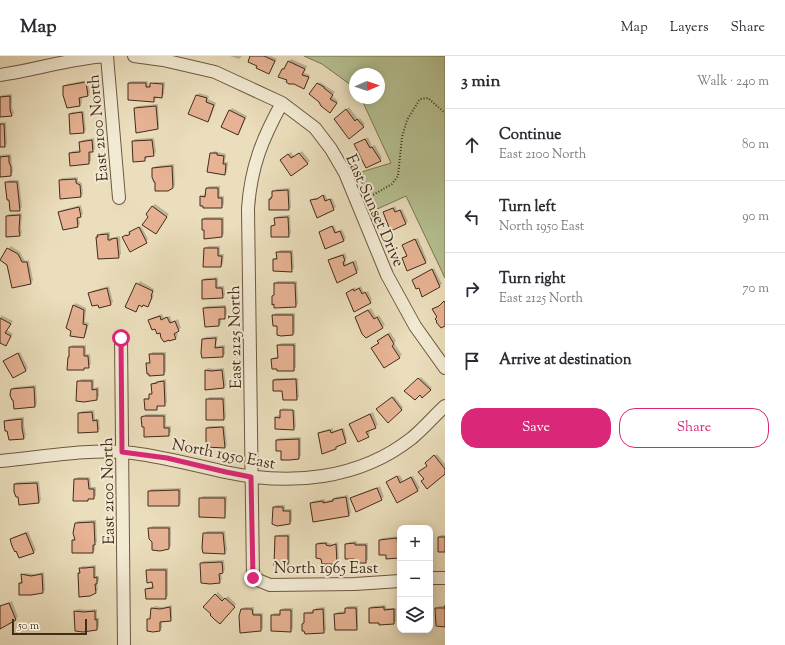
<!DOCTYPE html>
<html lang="en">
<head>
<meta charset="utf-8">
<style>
	:root { --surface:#fff; --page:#f7f7f7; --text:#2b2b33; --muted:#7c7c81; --line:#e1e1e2; --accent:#db2777 }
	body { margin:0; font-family:"Sorts Mill Goudy",serif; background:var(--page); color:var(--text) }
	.controls { position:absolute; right:12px; bottom:12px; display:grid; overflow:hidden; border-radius:8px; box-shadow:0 2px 10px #0003 }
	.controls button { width:36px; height:36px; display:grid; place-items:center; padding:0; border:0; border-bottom:1px solid var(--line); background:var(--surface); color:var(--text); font:20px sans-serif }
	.compass { position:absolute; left:349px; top:12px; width:36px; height:36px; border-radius:50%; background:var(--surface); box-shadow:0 2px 10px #0003; rotate:88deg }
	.scale { position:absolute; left:12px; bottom:10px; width:75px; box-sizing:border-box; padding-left:4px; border:2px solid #432b1a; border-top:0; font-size:11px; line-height:14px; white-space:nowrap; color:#432b1a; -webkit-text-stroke:3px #f2ead3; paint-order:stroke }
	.stop { position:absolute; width:12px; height:12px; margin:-9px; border:3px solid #db2777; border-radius:50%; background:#fff }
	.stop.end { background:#db2777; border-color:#fff; box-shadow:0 1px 4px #0008 }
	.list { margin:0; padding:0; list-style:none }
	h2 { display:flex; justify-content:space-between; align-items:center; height:52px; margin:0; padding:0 16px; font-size:17px }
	h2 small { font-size:13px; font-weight:400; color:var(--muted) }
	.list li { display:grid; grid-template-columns:26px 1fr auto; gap:12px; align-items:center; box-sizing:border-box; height:72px; padding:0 16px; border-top:1px solid var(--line) }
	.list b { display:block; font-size:15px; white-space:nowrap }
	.list p { margin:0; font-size:13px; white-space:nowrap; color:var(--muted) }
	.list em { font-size:13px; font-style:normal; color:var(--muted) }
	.actions { display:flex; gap:8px; padding:12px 16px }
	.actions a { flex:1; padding:9px 0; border:1px solid var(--accent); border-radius:16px; text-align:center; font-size:14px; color:var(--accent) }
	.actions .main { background:var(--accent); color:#fff }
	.icon { flex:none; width:22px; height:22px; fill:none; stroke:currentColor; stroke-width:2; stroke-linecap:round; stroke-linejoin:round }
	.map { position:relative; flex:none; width:445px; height:589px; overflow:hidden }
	header { display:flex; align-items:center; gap:24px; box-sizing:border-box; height:56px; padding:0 20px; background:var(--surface); border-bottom:1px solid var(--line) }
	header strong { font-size:19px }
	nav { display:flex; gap:22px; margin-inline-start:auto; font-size:14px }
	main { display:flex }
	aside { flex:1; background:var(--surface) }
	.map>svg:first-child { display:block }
</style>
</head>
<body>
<header>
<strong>Map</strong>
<nav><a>Map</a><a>Layers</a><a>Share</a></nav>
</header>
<main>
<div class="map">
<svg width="445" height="589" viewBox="0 0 445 589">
	<rect width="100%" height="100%" fill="#ebdebc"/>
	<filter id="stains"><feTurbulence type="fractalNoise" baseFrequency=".005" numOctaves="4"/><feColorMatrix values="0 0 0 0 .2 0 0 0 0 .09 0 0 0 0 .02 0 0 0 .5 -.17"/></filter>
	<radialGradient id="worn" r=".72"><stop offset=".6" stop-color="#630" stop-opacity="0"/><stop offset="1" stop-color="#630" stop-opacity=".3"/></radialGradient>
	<path fill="#b6c192" stroke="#7c7656" d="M 304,0 L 445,0 L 445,222 L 406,140 L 373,155 L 358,117 L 391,107 L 361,42 L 379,42 L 379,18 L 355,18 L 355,32 L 322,8 Z"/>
	<path fill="#0003" d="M 230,0 L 242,0 L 239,3 Z
		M 252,0 L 271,0 L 277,3 L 269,17 L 258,10 Z
		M 291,3 L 307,10 L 304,17 L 310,19 L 304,32 L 288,24 L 282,13 L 286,11 Z
		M 88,24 L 90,37 L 88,39 L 82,40 L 82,47 L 80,49 L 68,50 L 64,30 L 67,28 Z
		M 131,25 L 148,25 L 148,29 L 151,29 L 154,26 L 165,26 L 164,38 L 162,41 L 156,40 L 156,43 L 153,45 L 129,27 Z
		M 320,26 L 335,36 L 332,40 L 338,45 L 332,53 L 318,28 Z
		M 199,37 L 209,40 L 208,43 L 216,47 L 210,63 L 207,65 L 189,57 L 197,39 Z
		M 12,38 L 12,51 L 14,57 L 12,59 L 0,60 L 0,41 L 2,39 Z
		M 158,48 L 159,70 L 157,73 L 135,53 L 137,50 Z
		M 349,51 L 358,63 L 360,62 L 365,68 L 363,70 L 338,61 Z
		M 232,52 L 247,60 L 240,75 L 238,77 L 229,55 Z
		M 84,55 L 86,74 L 84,76 L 70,58 L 72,56 Z
		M 6,66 L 7,88 L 5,90 L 0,90 L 0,67 Z
		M 368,81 L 372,90 L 375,89 L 382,102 L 380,104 L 356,88 Z
		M 94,82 L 95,93 L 91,95 L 91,105 L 88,107 L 70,97 L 73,95 L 81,94 L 80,86 L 83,84 Z
		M 154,82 L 156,96 L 153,99 L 147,99 L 147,102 L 144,104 L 133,85 L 135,83 Z
		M 214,95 L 226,98 L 225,106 L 228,106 L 227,116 L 225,118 L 211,98 Z
		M 302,95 L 310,105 L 307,108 L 284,101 L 291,96 L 294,101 Z
		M 11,98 L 13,116 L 11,119 L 0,120 L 0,99 Z
		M 174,108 L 175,129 L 173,131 L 153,113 L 156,110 Z
		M 78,121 L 78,125 L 82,127 L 83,138 L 81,140 L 60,124 L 62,122 Z
		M 9,124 L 19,124 L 22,151 L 19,154 L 10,143 L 6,127 Z
		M 209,130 L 220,130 L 220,140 L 224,140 L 224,148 L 222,151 L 201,141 L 204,138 L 206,139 L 207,132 Z
		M 290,132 L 291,151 L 289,153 L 270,144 L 276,133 Z
		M 325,138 L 328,144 L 332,142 L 336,151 L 333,153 L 312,144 L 314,142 L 320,141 Z
		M 155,148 L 169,158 L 158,174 L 150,161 L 152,151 Z
		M 81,149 L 83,158 L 79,161 L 80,168 L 77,170 L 59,156 L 62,154 Z
		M 395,150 L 397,155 L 402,153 L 408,165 L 405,168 L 384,157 Z
		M 22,157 L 21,172 L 22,177 L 20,179 L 7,160 L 9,158 Z
		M 290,159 L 291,177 L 289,180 L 272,180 L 272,170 L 276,167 L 275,162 L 278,160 Z
		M 205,161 L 224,161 L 224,178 L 222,180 L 205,173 L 203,163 Z
		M 334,169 L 337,176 L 342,173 L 346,182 L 344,185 L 320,176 Z
		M 141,170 L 148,183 L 146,186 L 123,181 Z
		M 110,176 L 110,182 L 120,180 L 121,198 L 118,201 L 97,181 L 101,177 Z
		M 418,182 L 427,204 L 425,206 L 403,202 L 407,199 L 404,189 L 406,187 Z
		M 11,190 L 20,196 L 25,205 L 29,204 L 33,224 L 31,227 L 1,203 Z
		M 208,190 L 220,190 L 220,198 L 224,198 L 223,208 L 221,210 L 205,192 Z
		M 280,194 L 293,194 L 294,212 L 291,215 L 274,214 L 274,203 L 277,201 L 277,197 Z
		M 345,197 L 347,202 L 345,204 L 346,208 L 356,204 L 359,214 L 338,226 L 329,205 L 331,202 Z
		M 434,212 L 442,228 L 439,230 L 419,231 L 413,224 Z
		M 218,221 L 218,230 L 224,230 L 225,239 L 222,241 L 203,224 L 205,222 Z
		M 140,225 L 154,233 L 152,238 L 154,239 L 148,250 L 143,248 L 140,249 L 136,255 L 126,251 Z
		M 277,225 L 297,225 L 298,248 L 295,250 L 275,238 L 275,228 Z
		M 109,230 L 113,246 L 111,248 L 90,237 L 92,235 Z
		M 361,230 L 364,237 L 368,235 L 372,244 L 370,246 L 347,237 L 355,231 L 356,233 Z
		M 76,247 L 86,252 L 85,266 L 89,267 L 86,278 L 84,281 L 74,249 Z
		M 226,249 L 227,259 L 224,262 L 221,262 L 221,267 L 219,269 L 206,270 L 204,252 L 207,250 Z
		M 371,252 L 376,261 L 379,259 L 385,269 L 382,271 L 358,259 Z
		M 276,257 L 295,257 L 295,276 L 293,278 L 273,259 Z
		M 162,258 L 164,262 L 170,260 L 172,266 L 178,263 L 181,272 L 176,275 L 178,279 L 176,282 L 170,284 L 149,265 L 151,262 Z
		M 1,259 L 13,265 L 7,274 L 13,278 L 5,289 L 0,286 Z
		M 390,276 L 396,285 L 394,287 L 402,299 L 385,311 L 372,292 L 379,286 L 378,285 L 381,282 Z
		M 218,280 L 216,290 L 225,289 L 225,298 L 223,300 L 203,283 L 205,281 Z
		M 281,287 L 296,287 L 296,311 L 294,314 L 272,303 L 275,301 L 279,300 L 278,290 Z
		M 72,289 L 86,289 L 86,298 L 90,298 L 91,308 L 88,311 L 69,301 L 70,300 L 70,292 Z
		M 20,296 L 28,312 L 25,315 L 7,303 Z
		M 153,296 L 166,296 L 166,315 L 164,318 L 147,308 L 151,305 L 150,298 Z
		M 208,312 L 214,313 L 224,312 L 226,329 L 224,331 L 206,315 Z
		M 421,321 L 432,332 L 423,340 L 421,338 L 406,335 Z
		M 276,322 L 298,322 L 299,341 L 296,343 L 274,324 Z
		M 81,323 L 94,323 L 94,332 L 99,331 L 99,340 L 97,343 L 78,326 Z
		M 166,323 L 167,346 L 164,349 L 159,349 L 157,353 L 145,343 L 150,341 L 150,339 L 153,336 L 152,328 L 155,326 Z
		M 36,329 L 37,348 L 35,350 L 12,333 L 14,331 Z
		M 394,340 L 403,351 L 388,366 L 380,351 Z
		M 209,341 L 225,341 L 226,361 L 224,363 L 207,363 L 207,344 Z
		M 283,352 L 295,352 L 282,353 Z
		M 94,354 L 95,363 L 99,363 L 100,373 L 98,375 L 79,357 L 82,355 Z
		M 282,354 L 282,355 L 295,354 L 296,371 L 293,373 L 276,362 L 278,359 L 281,360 Z
		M 373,356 L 378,369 L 369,374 L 370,378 L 368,380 L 350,368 Z
		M 147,358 L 166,358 L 166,370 L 171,370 L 171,376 L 169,379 L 145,370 L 142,361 Z
		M 24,361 L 24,369 L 26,380 L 24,382 L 6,365 L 8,363 Z
		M 209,370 L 225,370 L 227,389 L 225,391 L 207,372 Z
		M 333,372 L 333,375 L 344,372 L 347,384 L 335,392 L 319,377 L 322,375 Z
		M 301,381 L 301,399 L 299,402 L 277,384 L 279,382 Z
		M 437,398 L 445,408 L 445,416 L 425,423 L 429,404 Z
		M 400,419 L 403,425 L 413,420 L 420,432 L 397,446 L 390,424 Z
		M 78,421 L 90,421 L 91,431 L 96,431 L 96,440 L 93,442 L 89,442 L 87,444 L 75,423 Z
		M 39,425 L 41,444 L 39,446 L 15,428 L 17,426 Z
		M 380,430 L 384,441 L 381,443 L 352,442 L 354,440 Z
		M 181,432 L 181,447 L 179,449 L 149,436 L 151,433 Z
		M 348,439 L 351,457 L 349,459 L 311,448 L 313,445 L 325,443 L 325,445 L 334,443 L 336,441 Z
		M 203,440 L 227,440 L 226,458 L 224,461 L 200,442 Z
		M 276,449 L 285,449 L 285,453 L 292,453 L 292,465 L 290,467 L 274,452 Z
		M 96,464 L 97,486 L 95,487 L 95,494 L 93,496 L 73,496 L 73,484 L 76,481 L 76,467 L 78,465 Z
		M 152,470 L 171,470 L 171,490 L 168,492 L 152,485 L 149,473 Z
		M 28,475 L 36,494 L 34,496 L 12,483 L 14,481 Z
		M 207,475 L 225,475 L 227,494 L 225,497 L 204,478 Z
		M 290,478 L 290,507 L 288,509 L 276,481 L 278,479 Z
		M 441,479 L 445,479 L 445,495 L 439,481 Z
		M 400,480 L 400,499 L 398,501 L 386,498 L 380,484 L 382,482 Z
		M 430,482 L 433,482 L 433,496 L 430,500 Z
		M 357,485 L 357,487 L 368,487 L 368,503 L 366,506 L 355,502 L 346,488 L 349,486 Z
		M 319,486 L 328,486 L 328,487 L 333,488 L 338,486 L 339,504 L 336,507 L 317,488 Z
		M 224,504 L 225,514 L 221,516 L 222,523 L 219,526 L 201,508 L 203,505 Z
		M 96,509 L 96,520 L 99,520 L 99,525 L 97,527 L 98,534 L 95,536 L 79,517 L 81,515 L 80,512 L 83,510 L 88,510 Z
		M 150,512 L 168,512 L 168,540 L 165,542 L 146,533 L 149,531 L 154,530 L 153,525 L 147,515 Z
		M 44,516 L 45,534 L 42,536 L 20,527 L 23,524 L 22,519 L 25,517 L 34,518 Z
		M 218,536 L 225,543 L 228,540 L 236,548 L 223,564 L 213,558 L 205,551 Z
		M 12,545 L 18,561 L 11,567 L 0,571 L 0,550 Z
		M 172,549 L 172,562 L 170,564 L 162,565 L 162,572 L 160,574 L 148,564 L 151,561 L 152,552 L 155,550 L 163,551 Z
		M 386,549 L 386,552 L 396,552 L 396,565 L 394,567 L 370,553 L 372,550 Z
		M 348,550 L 358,550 L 358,571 L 356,573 L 335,558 L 338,556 L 346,555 L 346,553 Z
		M 439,550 L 445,550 L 445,570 L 436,552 Z
		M 244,551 L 254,551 L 254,557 L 263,557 L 263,572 L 261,574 L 242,554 Z
		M 325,551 L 326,574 L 324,576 L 305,577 L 303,568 L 305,566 L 305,558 L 307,556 L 314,555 L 316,552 Z
		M 284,552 L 293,552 L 293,572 L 291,575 L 272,559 L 274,557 L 281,557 L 281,554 Z
		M 78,553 L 87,554 L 97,553 L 97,562 L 99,562 L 99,570 L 97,573 L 75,556 Z"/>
	<path fill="#e7b394" stroke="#432b1a" d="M 250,0 L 264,0 L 275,5 L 269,18 L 256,12 L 257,10 L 248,6 Z
		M 288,5 L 305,13 L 302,19 L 309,21 L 304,33 L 294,28 L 289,28 L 286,26 L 287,24 L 278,21 L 282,13 L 284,13 Z
		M 86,26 L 88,40 L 79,42 L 80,50 L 67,52 L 63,39 L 63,30 Z
		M 128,27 L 146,27 L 146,31 L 150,31 L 150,27 L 163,28 L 162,42 L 154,41 L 154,46 L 128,44 Z
		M 317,27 L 324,31 L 324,32 L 333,39 L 330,43 L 337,47 L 330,57 L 321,50 L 319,46 L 309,38 Z
		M 196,39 L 207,42 L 206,46 L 214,49 L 208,66 L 188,58 Z
		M 10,40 L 10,54 L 12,60 L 0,61 L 0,41 Z
		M 156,50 L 158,73 L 136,77 L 134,52 Z
		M 346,53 L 355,65 L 357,63 L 364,71 L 349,83 L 334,63 Z
		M 229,54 L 245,62 L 238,79 L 221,71 Z
		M 82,56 L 84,77 L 70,78 L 69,58 Z
		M 0,68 L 4,68 L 5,91 L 0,91 Z
		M 365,83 L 370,92 L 372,91 L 381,105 L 366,112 L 354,88 Z
		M 92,84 L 93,96 L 89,96 L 89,108 L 70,110 L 69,97 L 80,96 L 79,86 Z
		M 152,84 L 154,100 L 145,101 L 145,105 L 133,106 L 132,85 Z
		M 210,97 L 217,97 L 217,99 L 224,100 L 223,108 L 226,108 L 225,119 L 207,116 Z
		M 299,97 L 308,108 L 291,120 L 280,104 L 288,98 L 291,102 Z
		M 9,100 L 9,106 L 11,111 L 11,120 L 0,121 L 0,101 Z
		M 172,110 L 173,132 L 168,135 L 155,135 L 155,126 L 154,126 L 152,121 L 152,112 Z
		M 76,123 L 76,127 L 80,129 L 81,141 L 60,143 L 59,124 Z
		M 5,126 L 17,126 L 20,155 L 10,155 L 9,144 L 7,144 Z
		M 206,132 L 218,132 L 218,142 L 222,142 L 222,152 L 203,152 L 203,150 L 200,150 L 200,140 L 205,141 Z
		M 288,134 L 289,154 L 269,154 L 269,143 L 271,143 L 271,141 L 272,141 L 272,135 Z
		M 323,139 L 325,145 L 330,143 L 334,154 L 317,162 L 310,144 L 317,143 Z
		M 152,150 L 167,161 L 156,178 L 142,169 L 148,161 L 146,158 Z
		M 79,151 L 81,161 L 77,162 L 78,171 L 63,174 L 58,156 Z
		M 393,152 L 395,156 L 400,154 L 406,168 L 393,174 L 392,173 L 390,174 L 383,156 Z
		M 20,159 L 19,174 L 20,180 L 6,181 L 6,160 Z
		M 288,161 L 289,181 L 271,181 L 271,170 L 275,169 L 274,162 Z
		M 202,163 L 222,163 L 222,181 L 204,183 L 204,174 L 202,174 Z
		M 332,170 L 335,177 L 340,175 L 344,185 L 325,193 L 319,176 Z
		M 139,171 L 147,187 L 130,196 L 122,181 L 126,179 L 127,180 L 130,178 L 129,176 Z
		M 108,178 L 108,184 L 111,184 L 111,183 L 117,182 L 119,202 L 98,203 L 96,181 L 98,181 L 97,179 Z
		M 415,183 L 426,207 L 407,215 L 402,202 L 407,200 L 402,189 Z
		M 7,192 L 18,198 L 22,206 L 27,206 L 31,228 L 12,232 L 7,209 L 0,204 Z
		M 204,192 L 218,192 L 218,200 L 222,200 L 221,211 L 203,211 Z
		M 276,196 L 291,196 L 292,216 L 273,215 L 273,203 L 277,203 Z
		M 343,199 L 345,205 L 343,206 L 344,210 L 353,206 L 357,217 L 337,227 L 328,204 Z
		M 432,213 L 440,231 L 422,241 L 419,232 L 416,233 L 412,224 Z
		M 216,223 L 216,232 L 222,232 L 223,242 L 202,243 L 202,224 Z
		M 136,227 L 153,235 L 151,240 L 152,241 L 148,251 L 143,249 L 142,251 L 139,249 L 136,256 L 125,251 Z
		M 274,227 L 295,227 L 296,251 L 274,252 L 274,248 L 272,249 L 272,240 L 274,239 Z
		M 107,232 L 111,249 L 99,252 L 98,249 L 92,250 L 88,237 Z
		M 359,232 L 362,238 L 365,236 L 371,247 L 354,256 L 346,237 L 353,233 L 354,235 Z
		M 444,245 L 445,247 L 445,270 L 441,272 L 436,266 L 437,265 L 435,263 L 437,261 L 432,253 L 439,250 Z
		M 73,249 L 84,254 L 83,268 L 87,269 L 84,282 L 70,280 L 71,275 L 66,272 Z
		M 225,251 L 225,263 L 219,263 L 219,270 L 205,271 L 203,252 Z
		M 368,254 L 374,263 L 377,261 L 383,272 L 366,282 L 362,278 L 355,261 Z
		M 272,259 L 293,259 L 293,279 L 281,280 L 277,279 L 277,270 L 273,270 Z
		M 160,260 L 161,264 L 167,261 L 170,267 L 175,265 L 179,275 L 174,278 L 176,283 L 169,285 L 169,284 L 164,286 L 161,282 L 160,277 L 157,278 L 155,273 L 152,274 L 148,264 Z
		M 0,262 L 11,268 L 5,277 L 11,280 L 6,290 L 0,287 Z
		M 388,278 L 394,288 L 392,290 L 400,302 L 384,312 L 371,292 L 379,287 L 377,285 Z
		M 216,282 L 215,292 L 223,291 L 223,301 L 202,302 L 201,297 L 202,283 Z
		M 277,289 L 294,289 L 294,315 L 277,315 L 277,313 L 272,313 L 271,303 L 278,302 Z
		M 69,291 L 84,291 L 84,300 L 88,300 L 89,312 L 84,312 L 84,314 L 67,314 L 68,301 L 69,301 Z
		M 18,297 L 26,315 L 13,322 L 3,305 Z
		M 149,298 L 164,298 L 164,319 L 149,320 L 149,318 L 147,318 L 146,307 L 150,307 Z
		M 205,314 L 211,315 L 222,314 L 224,332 L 205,334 Z
		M 418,322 L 431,334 L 422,342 L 420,339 L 415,344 L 404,335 Z
		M 296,323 L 297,344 L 283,344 L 282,335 L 273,335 L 273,324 Z
		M 77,325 L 92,325 L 92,334 L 97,333 L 97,344 L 84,346 L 76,345 Z
		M 164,325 L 165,350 L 157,350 L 157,354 L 145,354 L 144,343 L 149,343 L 149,338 L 152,338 L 151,328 L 157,327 L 157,326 Z
		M 34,331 L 35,351 L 14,353 L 13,344 L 12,344 L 10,339 L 11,333 Z
		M 392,341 L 402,354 L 388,367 L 376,353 Z
		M 206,343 L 223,343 L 224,364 L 206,364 Z
		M 280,354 L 293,354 L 294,374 L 275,373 L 275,361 L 280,362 Z
		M 92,356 L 93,365 L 97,364 L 98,376 L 78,377 L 78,357 Z
		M 370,358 L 376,372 L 366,376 L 369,381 L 358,386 L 349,368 Z
		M 144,360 L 164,360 L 164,372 L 169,372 L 169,380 L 144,381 L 144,371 L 142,371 L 141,361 Z
		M 22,363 L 22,372 L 24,383 L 9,384 L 7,375 L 5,375 L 4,365 Z
		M 223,371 L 225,392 L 206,391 L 206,372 Z
		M 342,373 L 346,387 L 336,391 L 336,393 L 322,398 L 318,377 L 330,374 L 331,377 Z
		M 299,383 L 299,403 L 290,404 L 281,404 L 281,395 L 276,395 L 276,384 Z
		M 434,399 L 445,413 L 445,418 L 427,433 L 421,425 L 424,423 L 418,416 L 427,410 L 425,407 Z
		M 397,420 L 400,427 L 411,421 L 418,435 L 397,447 L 386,426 Z
		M 74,423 L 88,423 L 89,433 L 94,433 L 94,443 L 88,443 L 88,445 L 73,445 Z
		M 37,427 L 39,447 L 19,449 L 18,441 L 16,441 L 14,436 L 14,428 Z
		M 377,432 L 382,444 L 356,456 L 350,442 Z
		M 179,434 L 179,450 L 148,450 L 148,435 Z
		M 346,441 L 349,460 L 313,466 L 310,447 L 323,445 L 323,447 L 333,445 L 333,443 Z
		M 199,442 L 225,442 L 225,462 L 199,461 Z
		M 273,451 L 283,451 L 283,455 L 290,455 L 290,468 L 277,470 L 272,468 Z
		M 94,466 L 95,489 L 93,489 L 93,497 L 72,497 L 72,484 L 75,484 L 73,477 L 75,467 Z
		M 148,472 L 169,472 L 169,493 L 160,495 L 152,494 L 152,486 L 149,483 Z
		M 26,477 L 34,497 L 19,502 L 16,495 L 15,496 L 12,490 L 10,483 Z
		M 203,477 L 223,477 L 225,498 L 203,497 L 202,492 Z
		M 275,480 L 288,480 L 288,510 L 274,510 Z
		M 438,481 L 445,481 L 445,496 L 438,496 Z
		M 397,482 L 399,502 L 386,503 L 386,499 L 379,499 L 379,484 Z
		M 326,487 L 326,489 L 330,490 L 336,488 L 337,508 L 322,508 L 321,503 L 316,502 L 316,488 Z
		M 355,487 L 355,489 L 366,489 L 366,507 L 354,507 L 354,503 L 345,503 L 345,488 Z
		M 222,506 L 223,517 L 219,518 L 220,527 L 210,528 L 201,527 L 200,507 Z
		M 94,511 L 94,522 L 97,521 L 97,528 L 95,528 L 96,537 L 90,540 L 79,541 L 78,517 L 80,517 L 79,512 L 85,512 Z
		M 146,514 L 166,514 L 166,543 L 146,543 L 145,533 L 153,532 L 152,526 L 147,527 Z
		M 21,518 L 31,520 L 42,518 L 43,537 L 31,539 L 19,539 L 19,527 L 22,527 Z
		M 215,538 L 222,545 L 225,542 L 235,551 L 220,568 L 215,564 L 210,559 L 211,558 L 203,551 Z
		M 9,547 L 16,564 L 0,573 L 0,550 Z
		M 445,549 L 445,571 L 436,570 L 435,552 L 445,552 Z
		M 170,551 L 171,565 L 160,566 L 160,575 L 153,576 L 147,575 L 147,563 L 150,563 L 151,552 L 160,553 Z
		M 384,551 L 384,554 L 394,553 L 394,568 L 379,569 L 379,567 L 369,567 L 369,552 Z
		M 345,552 L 356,552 L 357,574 L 335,574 L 334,558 L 345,557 Z
		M 241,553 L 252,553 L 253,559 L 261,559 L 261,575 L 240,577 L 239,560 Z
		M 323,553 L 324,577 L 305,578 L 304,575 L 302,575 L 302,568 L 304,567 L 304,557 L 313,557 L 313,554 Z
		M 280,554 L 291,554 L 291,576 L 271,575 L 271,559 L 280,559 Z
		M 74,555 L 84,556 L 95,555 L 95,564 L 97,563 L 97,574 L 83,576 L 75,575 Z"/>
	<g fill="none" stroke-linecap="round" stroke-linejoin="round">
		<g stroke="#6d5842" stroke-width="14">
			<path id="minor" d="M 107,0 L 119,142
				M 134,0 L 163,4 L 215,16 L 282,47 L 315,72 L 331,93 L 345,117 L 387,219 L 415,270 L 445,312
				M 0,19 C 36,14 71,2 107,0
				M 282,47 C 262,83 251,111 248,152 L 253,522 L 270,529 L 355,528 L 400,525
				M 121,282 L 124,589
				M 0,405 C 44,401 88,392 133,397 C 164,401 194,409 225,416 C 290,430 359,424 412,382 C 424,372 434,360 445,350
				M 430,522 L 445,522"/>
		</g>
		<path stroke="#432b1a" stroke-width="2" stroke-dasharray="1 2" stroke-linecap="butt" d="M 368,142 L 392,128 L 398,120 L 402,81 L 407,64 L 420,43 L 428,42 L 445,57"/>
		<use href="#minor" stroke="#f2ead3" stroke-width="12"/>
	</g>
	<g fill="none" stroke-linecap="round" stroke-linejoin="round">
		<path stroke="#db2777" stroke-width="5" d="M 121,282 L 122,396 L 167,402 L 226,416 L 251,421 L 253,522"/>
	</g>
	<g text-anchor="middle" stroke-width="4" stroke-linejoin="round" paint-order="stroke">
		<g font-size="16" fill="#432b1a" stroke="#f2ead3">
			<text transform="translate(97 72) rotate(-95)" y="6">East 2100 North</text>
			<text transform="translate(376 154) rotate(66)" y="6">East Sunset Drive</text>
			<text transform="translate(234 281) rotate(-91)" y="6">East 2125 North</text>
			<text transform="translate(224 397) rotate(11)" y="6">North 1950 East</text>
			<text transform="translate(107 435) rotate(-91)" y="6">East 2100 North</text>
			<text x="326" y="517">North 1965 East</text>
		</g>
	</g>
	<rect width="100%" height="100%" filter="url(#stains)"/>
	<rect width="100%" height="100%" fill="url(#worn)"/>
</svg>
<div class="controls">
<button>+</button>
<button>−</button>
<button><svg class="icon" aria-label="layers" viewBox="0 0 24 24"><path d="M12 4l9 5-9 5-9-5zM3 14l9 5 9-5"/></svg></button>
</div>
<svg class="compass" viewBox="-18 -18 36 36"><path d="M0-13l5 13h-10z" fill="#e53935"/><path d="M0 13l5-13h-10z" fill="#7c7c81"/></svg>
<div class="scale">50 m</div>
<div class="stop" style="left:121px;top:282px"></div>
<div class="stop end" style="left:253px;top:522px"></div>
</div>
<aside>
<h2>3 min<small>Walk · 240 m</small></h2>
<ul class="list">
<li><svg class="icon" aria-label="ahead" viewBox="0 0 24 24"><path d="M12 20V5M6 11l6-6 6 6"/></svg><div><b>Continue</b><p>East 2100 North</p></div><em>80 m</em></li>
<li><svg class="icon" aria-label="left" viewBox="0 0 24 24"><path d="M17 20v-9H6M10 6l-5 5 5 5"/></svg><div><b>Turn left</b><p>North 1950 East</p></div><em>90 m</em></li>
<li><svg class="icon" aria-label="right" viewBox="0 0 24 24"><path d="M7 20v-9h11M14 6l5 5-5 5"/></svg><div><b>Turn right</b><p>East 2125 North</p></div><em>70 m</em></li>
<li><svg class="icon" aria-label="arrive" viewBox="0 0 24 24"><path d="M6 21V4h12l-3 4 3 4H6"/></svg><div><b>Arrive at destination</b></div></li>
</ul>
<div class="actions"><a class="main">Save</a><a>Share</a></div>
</aside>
</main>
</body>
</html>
